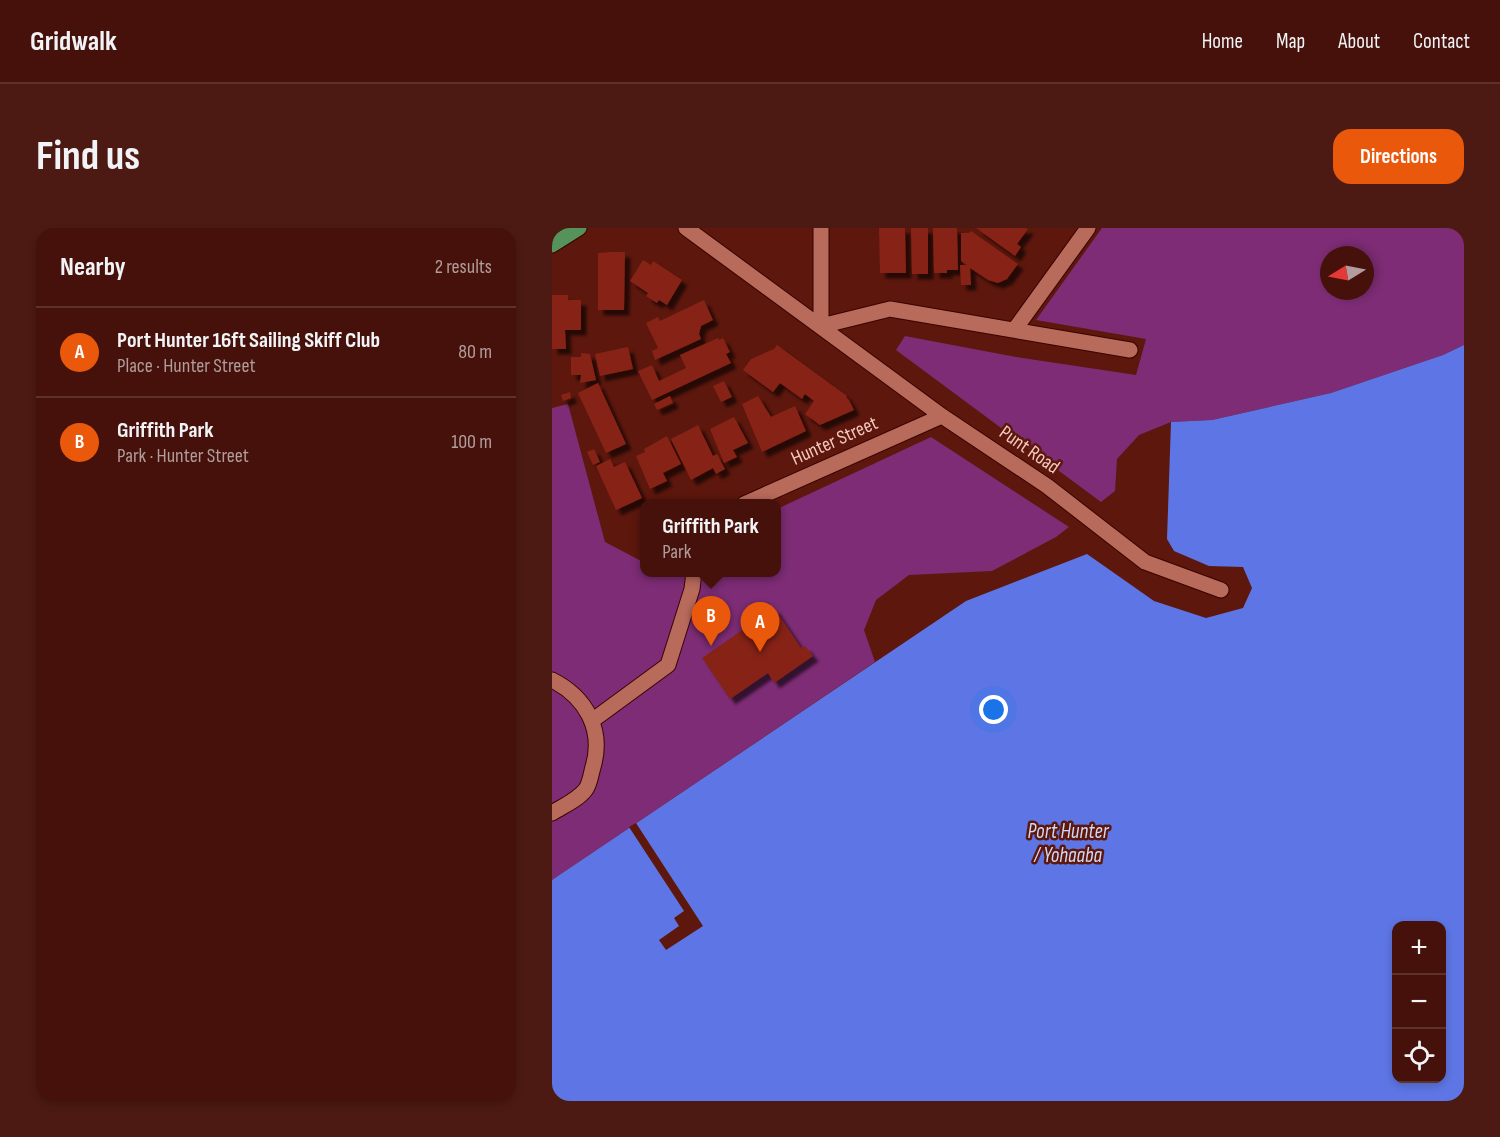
<!DOCTYPE html>
<html lang="en">
<head>
<meta charset="utf-8">
<style>
	:root { --surface:#46110a; --page:#4d1a13; --text:#f1f3f6; --muted:#b09d9c; --line:#5e312b; --accent:#ea580c }
	body { margin:0; font-family:"Sofia Sans Condensed",sans-serif; background:var(--page); color:var(--text) }
	.controls { position:absolute; right:18px; bottom:18px; display:grid; overflow:hidden; border-radius:12px; box-shadow:0 3px 9px #0003 }
	.controls button { width:54px; height:54px; display:grid; place-items:center; padding:0; border:0; border-bottom:2px solid var(--line); background:var(--surface); color:var(--text); font:30px sans-serif }
	.compass { position:absolute; left:768px; top:18px; width:54px; height:54px; border-radius:50%; background:var(--surface); box-shadow:0 3px 9px #0003; rotate:260deg }
	.you { position:absolute; left:442px; top:482px; width:21px; height:21px; margin:-15px; border:4px solid #fff; border-radius:50%; background:#1a73e8; box-shadow:0 0 0 9px #1a73e833 }
	.badge { display:grid; place-items:center; width:39px; height:39px; border-radius:50%; background:var(--accent); color:#fff; font-size:20px; font-weight:700 }
	.pin { position:absolute; translate:-50% -50px; filter:drop-shadow(0 2px 3px #0008) }
	.pin::after { content:''; position:absolute; top:32px; width:21px; height:18px; background:inherit; clip-path:polygon(0 0,100% 0,50% 100%) }
	.popup { position:absolute; left:88px; top:271px; width:141px; height:78px; box-sizing:border-box; display:grid; place-content:center; border-radius:12px; background:var(--surface); filter:drop-shadow(0 2px 4px #0005); font-size:20px; white-space:nowrap; color:var(--muted) }
	.popup b { font-size:22px; color:var(--text) }
	.popup::after { content:''; position:absolute; left:50%; top:100%; margin-left:-12px; border:12px solid transparent; border-top-color:var(--surface) }
	.list { margin:0; padding:0; list-style:none }
	h2 { display:flex; justify-content:space-between; align-items:center; height:78px; margin:0; padding:0 24px; font-size:26px }
	h2 small { font-size:20px; font-weight:400; color:var(--muted) }
	.list li { display:grid; grid-template-columns:39px 1fr auto; gap:18px; align-items:center; box-sizing:border-box; height:90px; padding:0 24px; border-top:2px solid var(--line) }
	.list b { display:block; font-size:22px; white-space:nowrap }
	.list p { margin:0; font-size:20px; white-space:nowrap; color:var(--muted) }
	.list em { font-size:20px; font-style:normal; color:var(--muted) }
	.icon { flex:none; width:33px; height:33px; fill:none; stroke:currentColor; stroke-width:2; stroke-linecap:round; stroke-linejoin:round }
	.map { position:relative; flex:none; width:912px; height:873px; overflow:hidden; border-radius:18px }
	header { display:flex; align-items:center; gap:36px; box-sizing:border-box; height:84px; padding:0 30px; background:var(--surface); border-bottom:2px solid var(--line) }
	header strong { font-size:28px }
	nav { display:flex; gap:33px; margin-inline-start:auto; font-size:21px }
	.intro { display:flex; align-items:center; justify-content:space-between; box-sizing:border-box; height:144px; padding:0 36px }
	h1 { margin:0; font-size:42px }
	.button { padding:15px 27px; border-radius:18px; background:var(--accent); color:#fff; font-size:21px; font-weight:700 }
	main { display:flex; gap:36px; padding:0 36px }
	aside { flex:1; background:var(--surface); border-radius:18px; box-shadow:0 3px 9px #0003 }
	.map>svg:first-child { display:block }
</style>
</head>
<body>
<header>
<strong>Gridwalk</strong>
<nav><a>Home</a><a>Map</a><a>About</a><a>Contact</a></nav>
</header>
<div class="intro"><h1>Find us</h1><a class="button">Directions</a></div>
<main>
<aside>
<h2>Nearby<small>2 results</small></h2>
<ul class="list">
<li><span class="badge">A</span><div><b>Port Hunter 16ft Sailing Skiff Club</b><p>Place · Hunter Street</p></div><em>80 m</em></li>
<li><span class="badge">B</span><div><b>Griffith Park</b><p>Park · Hunter Street</p></div><em>100 m</em></li>
</ul>
</aside>
<div class="map">
<svg width="912" height="873" viewBox="0 0 912 873">
	<defs>
		<filter id="shadow"><feDropShadow dx="5.5" dy="5.5" stdDeviation="1.5" flood-color="#0009"/></filter>
	</defs>
	<rect width="100%" height="100%" fill="#5d170d"/>
	<path fill="#7d2c75" fill-rule="evenodd" d="M 550,0 L 912,0 L 912,117 L 891,127 L 779,165 L 660,192 L 619,194 L 587,207 L 565,231 L 563,263 L 549,274 L 344,122 L 353,108 L 464,129 L 584,147 L 594,111 L 484,92 ZM 777,27 L 813,27 L 813,63 L 777,63 Z
		M 16,176 L 53,314 L 93,335 L 93,344 L 225,344 L 225,281 L 379,209 L 517,299 L 504,309 L 440,343 L 357,347 L 324,372 L 312,402 L 323,434 L 0,652 L 0,180 Z"/>
	<path fill="#5e76e5" fill-rule="evenodd" d="M 912,117 L 912,873 L 0,873 L 0,652 L 414,373 L 535,326 L 602,373 L 654,390 L 691,380 L 700,360 L 691,339 L 657,338 L 622,323 L 615,311 L 619,194 L 660,192 L 779,165 L 891,127 ZM 844,698 L 890,698 L 890,850 L 844,850 Z"/>
	<path fill="#5d170d" d="M 84,595 L 151,698 L 114,722 L 107,712 L 127,698 L 122,690 L 132,683 L 77,599 Z"/>
	<path fill="#862415" filter="url(#shadow)" d="M 327,0 L 353,0 L 354,45 L 328,45 Z
		M 359,0 L 376,0 L 376,46 L 360,46 Z
		M 381,0 L 405,0 L 406,42 L 395,42 L 395,45 L 382,45 Z
		M 424,0 L 474,0 L 476,1 L 465,16 L 469,19 L 463,28 Z
		M 419,3 L 466,36 L 455,51 L 446,55 L 436,52 L 418,40 L 419,57 L 409,57 L 408,37 L 415,37 L 409,33 L 409,5 L 417,5 Z
		M 60,24 L 73,24 L 72,82 L 46,82 L 46,25 Z
		M 91,32 L 99,37 L 101,33 L 130,52 L 115,77 L 107,72 L 105,75 L 94,68 L 96,65 L 78,53 Z
		M 0,67 L 16,67 L 16,72 L 29,72 L 29,102 L 13,102 L 14,121 L 0,121 Z
		M 152,72 L 161,92 L 149,98 L 147,106 L 149,111 L 103,132 L 100,123 L 106,120 L 94,95 L 106,89 L 108,93 Z
		M 166,110 L 167,112 L 171,110 L 178,124 L 174,126 L 179,135 L 100,172 L 86,143 L 100,137 L 107,153 L 134,140 L 128,127 Z
		M 225,117 L 295,168 L 294,169 L 297,172 L 302,182 L 268,197 L 253,186 L 262,173 L 253,166 L 250,171 L 228,155 L 221,164 L 191,142 L 199,131 L 222,121 Z
		M 76,119 L 81,141 L 48,148 L 43,126 Z
		M 29,125 L 38,126 L 44,152 L 28,155 L 29,147 L 19,147 L 19,129 L 29,129 Z
		M 172,153 L 180,169 L 169,174 L 161,158 Z
		M 46,155 L 74,216 L 54,225 L 26,165 Z
		M 18,164 L 19,170 L 11,173 L 9,167 Z
		M 118,168 L 121,175 L 105,182 L 102,176 Z
		M 206,168 L 219,189 L 243,178 L 254,203 L 210,224 L 190,176 Z
		M 182,189 L 196,215 L 181,222 L 185,229 L 172,235 L 158,201 Z
		M 146,197 L 161,228 L 165,226 L 173,241 L 164,246 L 161,240 L 139,252 L 119,211 Z
		M 115,208 L 129,236 L 111,245 L 115,253 L 98,261 L 84,228 L 93,224 L 92,221 Z
		M 42,221 L 48,234 L 41,237 L 35,224 Z
		M 58,231 L 62,239 L 73,234 L 90,270 L 64,282 L 44,238 Z
		M 222,380 L 249,420 L 253,418 L 261,428 L 222,455 L 216,445 L 178,471 L 150,430 Z"/>
	<g fill="none" stroke-linecap="round" stroke-linejoin="round">
		<g stroke="#380401" stroke-width="17">
			<path id="minor" d="M 134,0 L 390,188 L 495,258 L 593,334 L 669,362
				M 269,0 L 269,98 L 338,81 L 578,122
				M 463,101 L 536,0
				M 192,276 L 390,188
				M 0,452 C 34,469 52,502 41,539 C 39,546 38,555 34,561 C 26,572 11,578 0,585
				M 41,492 L 116,437 L 140,361 L 142,344"/>
		</g>
		<g stroke="#380401" stroke-width="17">
			<path id="major" d="M 0,17 L 27,0"/>
		</g>
		<use href="#minor" stroke="#b86a5b" stroke-width="15"/>
		<use href="#major" stroke="#55935a" stroke-width="15"/>
	</g>
	<g text-anchor="middle" stroke-width="5" stroke-linejoin="round" paint-order="stroke">
		<g font-size="20" fill="#f3c7be" stroke="#5d170d">
			<text transform="translate(282 212) rotate(-24)" y="7">Hunter Street</text>
			<text transform="translate(478 221) rotate(35)" y="7">Punt Road</text>
		</g>
		<g font-size="21" font-style="italic" fill="#cfd8f4" stroke="#5d170d">
			<text x="516" y="610">Port Hunter<tspan x="516" dy="24">/ Yohaaba</tspan></text>
		</g>
	</g>
</svg>
<div class="controls">
<button>+</button>
<button>−</button>
<button><svg class="icon" aria-label="locate" viewBox="0 0 24 24"><circle cx="12" cy="12" r="6"/><path d="M12 2v4M12 18v4M2 12h4M18 12h4"/></svg></button>
</div>
<svg class="compass" viewBox="-18 -18 36 36"><path d="M0-13l5 13h-10z" fill="#e53935"/><path d="M0 13l5-13h-10z" fill="#b09d9c"/></svg>
<div class="you"></div>
<div class="pin badge" style="left:208px;top:424px">A</div>
<div class="pin badge" style="left:159px;top:418px">B</div>
<div class="popup"><b>Griffith Park</b>Park</div>
</div>
</main>
</body>
</html>
